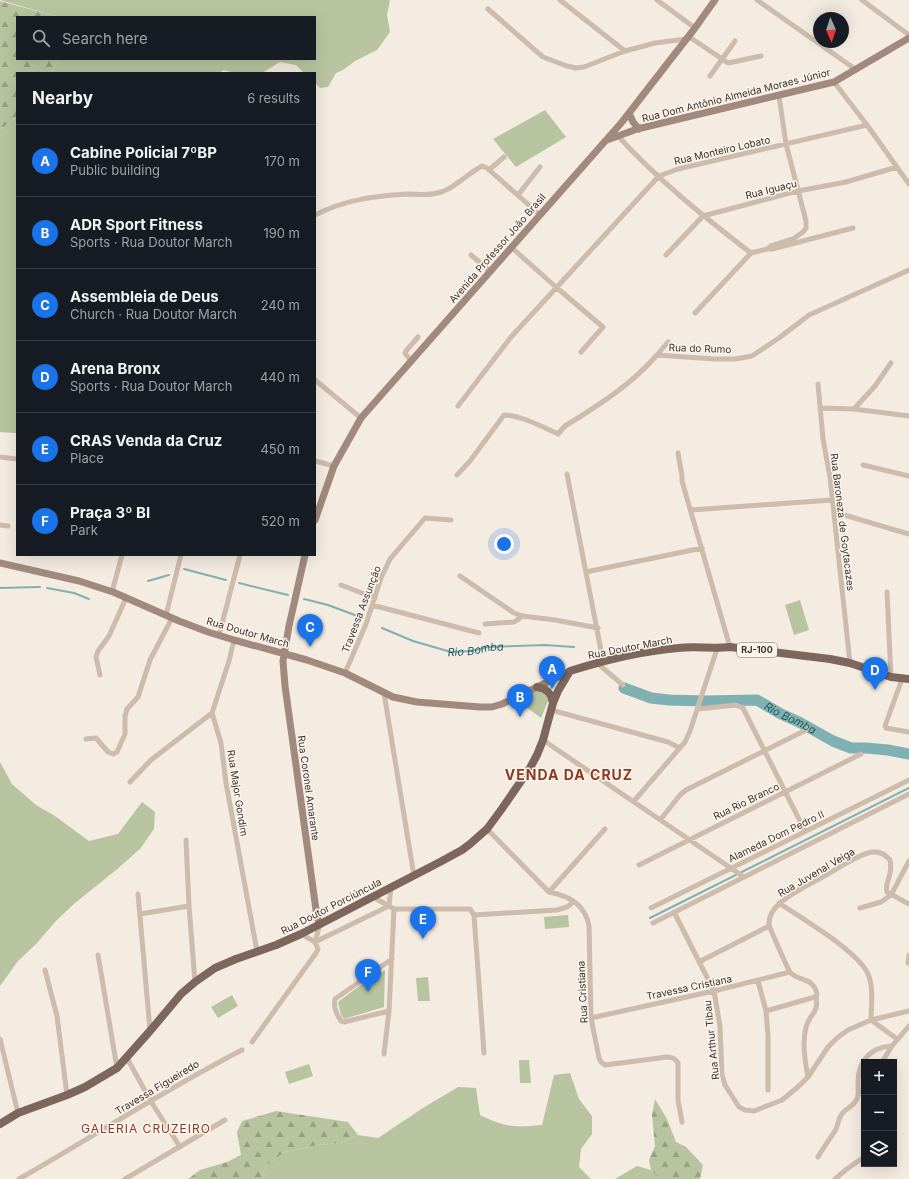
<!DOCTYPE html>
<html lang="en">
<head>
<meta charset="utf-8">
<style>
	:root { --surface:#171b24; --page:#20242c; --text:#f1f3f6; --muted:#9ea1a6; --line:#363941; --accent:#1a73e8 }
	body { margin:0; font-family:Inter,sans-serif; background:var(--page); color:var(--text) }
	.controls { position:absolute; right:12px; bottom:12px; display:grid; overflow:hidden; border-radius:0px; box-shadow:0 4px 16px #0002 }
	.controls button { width:36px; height:36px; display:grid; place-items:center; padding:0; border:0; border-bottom:1px solid var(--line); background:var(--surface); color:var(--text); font:20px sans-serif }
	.compass { position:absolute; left:813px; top:12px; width:36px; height:36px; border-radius:50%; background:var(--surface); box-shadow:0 4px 16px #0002; rotate:177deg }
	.you { position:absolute; left:504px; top:544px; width:14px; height:14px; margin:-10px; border:3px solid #fff; border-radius:50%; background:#1a73e8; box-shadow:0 0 0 6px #1a73e833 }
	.badge { display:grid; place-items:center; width:26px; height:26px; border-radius:50%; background:var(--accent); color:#fff; font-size:13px; font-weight:700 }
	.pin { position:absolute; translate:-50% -33px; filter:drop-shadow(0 1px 2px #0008) }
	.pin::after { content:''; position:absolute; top:21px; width:14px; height:12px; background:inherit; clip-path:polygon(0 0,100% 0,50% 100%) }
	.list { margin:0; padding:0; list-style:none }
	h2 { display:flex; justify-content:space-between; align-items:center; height:52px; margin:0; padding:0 16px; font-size:17px }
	h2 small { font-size:13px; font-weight:400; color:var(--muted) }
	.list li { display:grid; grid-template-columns:26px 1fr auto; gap:12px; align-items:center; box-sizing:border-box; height:72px; padding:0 16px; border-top:1px solid var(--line) }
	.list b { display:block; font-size:15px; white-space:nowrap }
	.list p { margin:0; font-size:13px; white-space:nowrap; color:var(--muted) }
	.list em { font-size:13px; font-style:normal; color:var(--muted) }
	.icon { flex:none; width:22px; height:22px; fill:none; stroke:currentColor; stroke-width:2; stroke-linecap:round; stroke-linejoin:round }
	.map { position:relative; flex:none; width:909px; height:1179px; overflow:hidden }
	.search { position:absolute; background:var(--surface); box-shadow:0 4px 16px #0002; left:16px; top:16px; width:300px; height:44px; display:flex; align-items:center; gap:10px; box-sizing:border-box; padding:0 14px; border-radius:0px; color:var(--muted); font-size:15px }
	.panel { position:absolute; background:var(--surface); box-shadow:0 4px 16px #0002; left:16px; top:72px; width:300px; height:484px; border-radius:0px }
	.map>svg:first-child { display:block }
</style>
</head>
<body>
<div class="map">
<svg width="909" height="1179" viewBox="0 0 909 1179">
	<defs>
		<pattern id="forest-firs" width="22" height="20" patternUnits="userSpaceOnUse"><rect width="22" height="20" fill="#b8c4a0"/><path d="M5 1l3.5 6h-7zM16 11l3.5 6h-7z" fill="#97a083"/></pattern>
	</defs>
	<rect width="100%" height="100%" fill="#f4ebe1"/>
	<path fill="#b8c4a0" d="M 0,0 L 390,0 L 387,15 L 390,32 L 377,50 L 355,61 L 343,70 L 336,73 L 328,87 L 320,88 L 315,83 L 315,73 L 304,73 L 296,65 L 280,62 L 262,73 L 235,73 L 223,70 L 220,73 L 51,73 L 55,65 L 60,59 L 315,59 L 315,17 L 59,17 Z
		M 545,110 L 566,137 L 516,167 L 493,139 Z
		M 17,116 L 17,433 L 15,433 L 0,432 L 0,130 Z
		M 800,600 L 809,630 L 794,635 L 785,605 Z
		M 535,691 L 541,691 L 547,696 L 548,701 L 541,718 L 517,700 Z
		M 0,762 L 12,784 L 36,805 L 55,816 L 89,841 L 118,834 L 142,802 L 155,812 L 154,829 L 140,849 L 116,870 L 75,903 L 57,920 L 35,945 L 18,961 L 0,986 Z
		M 568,915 L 569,927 L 545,929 L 544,917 Z
		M 385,970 L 384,1007 L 344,1019 L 341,1015 L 338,1002 L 362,984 Z
		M 428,977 L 430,1001 L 418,1001 L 416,978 Z
		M 232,995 L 238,1006 L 218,1018 L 211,1007 Z
		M 519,1060 L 529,1060 L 531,1083 L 520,1083 Z
		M 309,1064 L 313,1076 L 289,1084 L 285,1072 Z
		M 570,1073 L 579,1099 L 592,1116 L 592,1134 L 581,1149 L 579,1167 L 591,1179 L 262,1179 L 265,1166 L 285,1152 L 318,1145 L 341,1143 L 358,1135 L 378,1138 L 423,1108 L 458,1087 L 476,1088 L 480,1115 C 505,1127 514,1128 542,1125 L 554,1075 Z
		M 637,1166 L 651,1170 L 659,1179 L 615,1179 Z"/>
	<path fill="url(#forest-firs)" d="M 0,1 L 59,17 L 17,17 L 17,59 L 60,59 L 55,65 L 51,73 L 17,73 L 17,116 L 0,130 Z
		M 655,1099 L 667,1119 L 676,1142 L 686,1147 L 703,1165 L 700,1179 L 659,1179 L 651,1170 L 649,1160 L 655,1146 L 652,1115 Z
		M 276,1111 L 348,1122 L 358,1135 L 341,1143 L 318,1145 L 285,1152 L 265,1166 L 262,1179 L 188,1179 L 200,1170 L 227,1162 L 241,1155 L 237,1132 L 242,1121 Z"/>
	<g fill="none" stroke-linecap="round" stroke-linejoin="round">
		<g stroke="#7fb0b2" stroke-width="2">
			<path d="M 184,569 L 226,580"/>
			<path d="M 148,581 L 169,575"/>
			<path d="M 239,583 L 288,595"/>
			<path d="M 0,588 L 40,587"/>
			<path d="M 47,588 L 74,593 L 89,599"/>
			<path d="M 304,599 L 328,605 L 360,617"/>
			<path id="s1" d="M 382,628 L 413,641 L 451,652 L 472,651 L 488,647 L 545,645 L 574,647"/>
			<path d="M 650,918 L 909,788"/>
		</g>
		<path stroke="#7fb0b2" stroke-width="11" id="s2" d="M 624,688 L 651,698 L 669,700 L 705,701 L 757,700 L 781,714 L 799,722 L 833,741 L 851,748 L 866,748 L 888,750 L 909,754"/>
		<path stroke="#cdbbac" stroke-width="5" d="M 560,0 L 625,51
			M 657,0 L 695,28
			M 757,0 L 855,69
			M 862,0 L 909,35
			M 488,9 L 543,57 L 567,66 L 576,68 L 584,67 L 625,51 L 655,43 L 686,39
			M 688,36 L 728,63 L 761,56
			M 710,76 L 735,41
			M 834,82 L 867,125 L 909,184
			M 617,135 C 657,179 704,217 751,253
			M 489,170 L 504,157
			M 518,195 L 540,167
			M 315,215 C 344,200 374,196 407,194 C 417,194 427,196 437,193 C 453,190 467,174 482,166 L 487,168 L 539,214
			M 511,247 L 557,288 L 603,327 L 581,352
			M 767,249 L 771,246 L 793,239 L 803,232 L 806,228 L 806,221 L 786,144 L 779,96
			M 471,255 L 490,271
			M 666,255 L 703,216 L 798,191 L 846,182 L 897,167
			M 695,313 L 751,253 L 767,249 L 772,249 L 853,228
			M 657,355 L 668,342
			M 411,361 L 405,353 L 406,351 L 418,337
			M 315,380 L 361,418
			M 818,384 L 823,439 L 830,477 L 850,663
			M 458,406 L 511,337 L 659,176 L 678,169 L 867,125
			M 820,408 L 854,409 L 909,416
			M 854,409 L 875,386 L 891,363
			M 678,453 L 682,476 L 682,481 L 730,647
			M 0,457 L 17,459
			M 315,461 L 334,466
			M 863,465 L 909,476
			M 567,474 L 603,661
			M 457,475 L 470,461 L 504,415 C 520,415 543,427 558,434 L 565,426 C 599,405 631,385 657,355 L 714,359 L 735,359 L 752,356 L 779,338 L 809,315 L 909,270
			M 691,510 L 832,500
			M 834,512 L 909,534
			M 0,525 L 8,526
			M 586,572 L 702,548
			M 460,576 L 514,613 L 523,616
			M 341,585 L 375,598
			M 113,592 L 113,588 L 122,555
			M 887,592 L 891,677
			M 372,605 L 479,633
			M 166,615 L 181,555
			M 485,624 L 514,622 L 523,616 L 555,620 L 598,628
			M 219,635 L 240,555
			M 234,640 L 229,661 L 212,713 L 221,743 L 226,783 L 257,951
			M 597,663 L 623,685
			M 345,673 L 366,624 L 381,578 L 390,559 L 425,518 L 451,520
			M 100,675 L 96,657 L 98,651 L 109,636 L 126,598
			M 902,679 L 885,726 L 886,728 L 909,732
			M 384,693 L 414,876
			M 698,709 L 736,705 L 743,708 L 805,831
			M 551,710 L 668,742 L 680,748
			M 86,739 L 96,738 L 108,752 L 113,754 L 117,752 L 125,734 L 125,716 L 127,709 L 138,697 L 150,660 L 172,618
			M 543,740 L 744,877
			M 130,782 L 151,760 L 212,713
			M 634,801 L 685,742 L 690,731 L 717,649
			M 661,819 L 680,795 L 686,790 L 808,729
			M 487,829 L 549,892 C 569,896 585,904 589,926 L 591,1018 L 599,1058 L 601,1062 L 605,1065 L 667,1057 C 672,1057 675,1058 678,1063 L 678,1100 L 682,1122
			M 186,840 L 189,906 L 195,982
			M 639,865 L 861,754
			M 549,892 L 605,829
			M 138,894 L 150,1030
			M 373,897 L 389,906 L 391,887
			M 779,903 C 801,918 858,951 868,974 C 874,988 871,1006 871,1020 L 897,1039
			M 651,908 L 909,780
			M 860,908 L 881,902 L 891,895 L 909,861
			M 674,912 L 714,991 L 720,1026 L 722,1075 L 725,1085 L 739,1107 L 745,1110 L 754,1111 L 764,1107 L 782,1100 L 799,1086 L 808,1077 L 828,1047 L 837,1038 L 848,1030 L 871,1020 L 909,1011
			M 140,914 L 189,906
			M 474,915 L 484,1053
			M 653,923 L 909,794
			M 301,934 L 315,942 L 320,924
			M 98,955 L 117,1068
			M 699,962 L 769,926
			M 908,963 L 909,955
			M 45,970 L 57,1016 L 67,1095
			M 758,981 L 766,1011 L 768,1036 L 768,1090
			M 389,1011 L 344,1022 L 341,1021 C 337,1015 333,1007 335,999 L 392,959
			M 766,1011 L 815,997 L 817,994 C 813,976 798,982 790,972 C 788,969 769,927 769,924 C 769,916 774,908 780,903 C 794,891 812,883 828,874 C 840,867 854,857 868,853 C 877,850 884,853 890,860 C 891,864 891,868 890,873 C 889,880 885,884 887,892 L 909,904
			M 591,1018 L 714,991 L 790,972
			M 0,1039 L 18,1113
			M 252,1042 L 316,953 L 318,949 L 315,942 L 389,906 L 394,909 L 470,909 L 474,915 L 557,910 L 567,907 L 571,904
			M 384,1054 L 389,1011 L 394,909
			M 127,1058 L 150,1100 L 180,1147
			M 882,1062 L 892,1046 L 909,1026
			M 808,1077 C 805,1061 802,1044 806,1027 C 810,1012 819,1015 816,996
			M 818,1157 C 823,1148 829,1140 835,1131 C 838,1126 838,1119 842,1114 C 845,1109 852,1107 855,1102 C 860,1096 858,1089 858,1081 C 859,1060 871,1047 892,1046
			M 19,1179 C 94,1136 166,1089 242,1050
			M 125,1179 L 225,1120
			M 835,1179 L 847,1169 L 864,1157"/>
		<path stroke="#a18a7d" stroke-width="7" d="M 629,113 L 633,122 L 639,129
			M 607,140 L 637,129 L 834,82 L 909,38
			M 315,520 L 334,466 L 361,418 L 622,122 L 695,28 L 715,0
			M 305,555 L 289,626 L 283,661 L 285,686 L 317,917 L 320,924
			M 0,563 L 79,581 L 113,592 L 179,621 L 208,632 L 234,640 L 307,660 L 345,673 L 393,697 L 417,702 L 480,707 L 492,707 L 502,704 L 570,671"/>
		<path stroke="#7d675c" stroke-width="8" d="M 537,687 C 546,688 552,694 553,703
			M 0,1124 L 18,1113 L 67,1095 L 85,1087 L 117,1068 L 150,1031 L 181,994 L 195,982 L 215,968 L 236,959 L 276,945 L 301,934 L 440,862 L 462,850 L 470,844 L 487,829 L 501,810 L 530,768 L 537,755 L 543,740 L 553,703 L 558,691 L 570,671 C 605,660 642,651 678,648 C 696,646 713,649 730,647 L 830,659 L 850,663 L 891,677 L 909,679"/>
	</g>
	<g text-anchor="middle" stroke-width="3" stroke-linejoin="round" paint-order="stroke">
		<rect fill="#fbf5ee" stroke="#756b66" stroke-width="1" x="737" y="643" width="40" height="14" rx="3"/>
		<g font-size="9" font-weight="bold" fill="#3b302b">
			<text x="757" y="653">RJ-100</text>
		</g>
		<g font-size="10" fill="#3b302b" stroke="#fbf5ee">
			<text transform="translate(736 95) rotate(-14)" y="4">Rua Dom Antônio Almeida Moraes Júnior</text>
			<text transform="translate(722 150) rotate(-13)" y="4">Rua Monteiro Lobato</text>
			<text transform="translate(771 189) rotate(-14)" y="4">Rua Iguaçu</text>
			<text transform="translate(497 248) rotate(-49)" y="4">Avenida Professor João Brasil</text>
			<text transform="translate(700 348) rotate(2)" y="4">Rua do Rumo</text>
			<text transform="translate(843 522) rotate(83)" y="4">Rua Baroneza de Goytacazes</text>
			<text transform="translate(361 609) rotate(-69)" y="4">Travessa Assunção</text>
			<text transform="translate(248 632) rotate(16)" y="4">Rua Doutor March</text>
			<text transform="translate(630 647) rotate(-11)" y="4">Rua Doutor March</text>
			<text transform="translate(309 788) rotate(82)" y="4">Rua Coronel Amarante</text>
			<text transform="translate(238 793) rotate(81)" y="4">Rua Major Gondim</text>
			<text transform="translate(746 801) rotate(-26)" y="4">Rua Rio Branco</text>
			<text transform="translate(776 836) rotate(-26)" y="4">Alameda Dom Pedro II</text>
			<text transform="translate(816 872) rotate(-30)" y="4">Rua Juvenal Veiga</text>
			<text transform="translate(331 906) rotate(-27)" y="4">Rua Doutor Porciúncula</text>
			<text transform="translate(689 987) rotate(-12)" y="4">Travessa Cristiana</text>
			<text transform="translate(582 992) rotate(-93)" y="4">Rua Cristiana</text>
			<text transform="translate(711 1040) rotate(-96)" y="4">Rua Arthur Tibau</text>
			<text transform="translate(157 1087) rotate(-31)" y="4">Travessa Figueiredo</text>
		</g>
		<g font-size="11" font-style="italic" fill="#1f5a5e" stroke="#fbf5ee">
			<text dy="4" stroke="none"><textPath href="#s1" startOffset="98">Rio Bomba</textPath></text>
			<text dy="4" stroke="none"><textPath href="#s2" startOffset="173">Rio Bomba</textPath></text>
		</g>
		<g font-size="12" letter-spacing="1" fill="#8c3b22" stroke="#fbf5ee">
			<text x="146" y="1133">GALERIA CRUZEIRO</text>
		</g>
		<g font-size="14" font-weight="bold" letter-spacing="1" fill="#8c3b22" stroke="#fbf5ee">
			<text x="569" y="780">VENDA DA CRUZ</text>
		</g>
	</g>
</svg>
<div class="controls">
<button>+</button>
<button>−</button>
<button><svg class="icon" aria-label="layers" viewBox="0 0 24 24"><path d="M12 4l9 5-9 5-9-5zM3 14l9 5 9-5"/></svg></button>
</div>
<svg class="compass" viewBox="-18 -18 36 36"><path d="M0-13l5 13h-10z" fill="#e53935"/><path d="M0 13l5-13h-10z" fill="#9ea1a6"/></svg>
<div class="you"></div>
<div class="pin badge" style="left:552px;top:689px">A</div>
<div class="pin badge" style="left:520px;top:717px">B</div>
<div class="pin badge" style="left:310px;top:647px">C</div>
<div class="pin badge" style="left:875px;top:690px">D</div>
<div class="pin badge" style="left:423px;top:939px">E</div>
<div class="pin badge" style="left:368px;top:992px">F</div>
<div class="search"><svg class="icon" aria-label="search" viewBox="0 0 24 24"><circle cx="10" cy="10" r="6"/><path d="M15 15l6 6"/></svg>Search here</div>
<section class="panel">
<h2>Nearby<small>6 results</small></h2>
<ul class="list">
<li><span class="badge">A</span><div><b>Cabine Policial 7ºBP</b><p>Public building</p></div><em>170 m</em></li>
<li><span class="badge">B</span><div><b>ADR Sport Fitness</b><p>Sports · Rua Doutor March</p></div><em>190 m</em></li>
<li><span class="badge">C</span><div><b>Assembleia de Deus</b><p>Church · Rua Doutor March</p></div><em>240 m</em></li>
<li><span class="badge">D</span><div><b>Arena Bronx</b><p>Sports · Rua Doutor March</p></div><em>440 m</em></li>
<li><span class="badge">E</span><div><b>CRAS Venda da Cruz</b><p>Place</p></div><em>450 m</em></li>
<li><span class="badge">F</span><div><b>Praça 3º BI</b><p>Park</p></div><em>520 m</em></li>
</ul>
</section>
</div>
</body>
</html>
